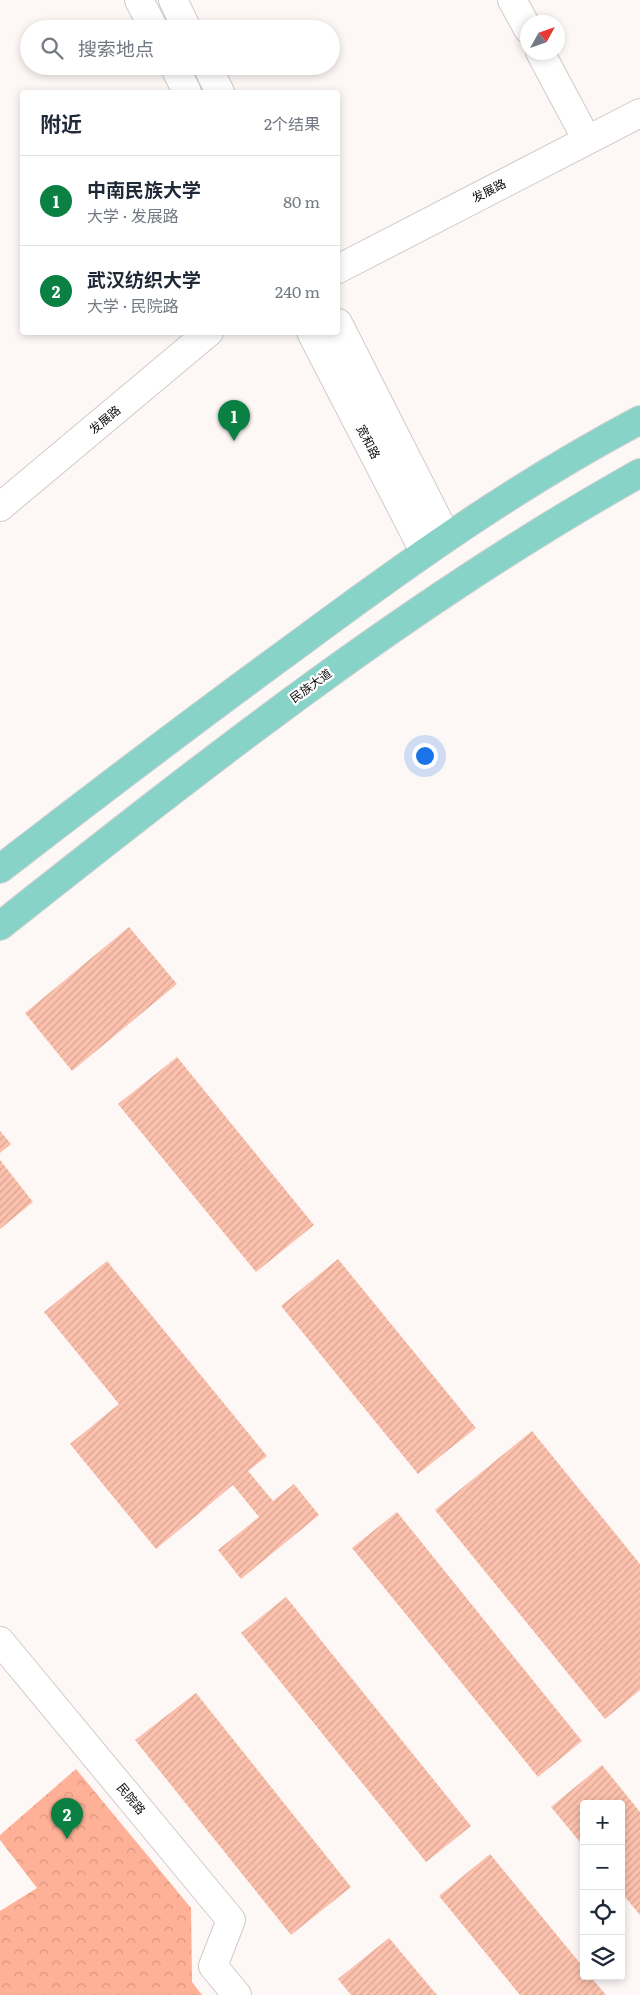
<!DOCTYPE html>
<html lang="zh">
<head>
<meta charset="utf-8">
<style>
	:root { --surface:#fff; --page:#f2f2f3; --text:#1f2937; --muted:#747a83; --line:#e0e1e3; --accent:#0b8043 }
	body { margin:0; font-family:Literata,"Noto Sans SC",serif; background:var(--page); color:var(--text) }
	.controls { position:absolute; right:15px; bottom:15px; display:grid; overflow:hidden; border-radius:5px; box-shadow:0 2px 8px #0003 }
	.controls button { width:45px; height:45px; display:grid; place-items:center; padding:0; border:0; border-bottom:1px solid var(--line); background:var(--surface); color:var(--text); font:25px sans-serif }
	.compass { position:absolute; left:520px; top:15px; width:45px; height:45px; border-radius:50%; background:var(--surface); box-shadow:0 2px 8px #0003; rotate:50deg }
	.you { position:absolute; left:424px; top:755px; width:18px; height:18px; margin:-12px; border:4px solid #fff; border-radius:50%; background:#1a73e8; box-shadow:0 0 0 8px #1a73e833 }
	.badge { display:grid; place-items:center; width:32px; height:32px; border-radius:50%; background:var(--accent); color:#fff; font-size:16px; font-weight:700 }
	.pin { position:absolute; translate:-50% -41px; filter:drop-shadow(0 1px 2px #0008) }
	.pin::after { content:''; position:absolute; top:26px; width:18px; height:15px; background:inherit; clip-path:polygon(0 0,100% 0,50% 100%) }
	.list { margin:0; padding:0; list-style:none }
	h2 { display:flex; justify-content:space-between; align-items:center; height:65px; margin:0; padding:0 20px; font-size:21px }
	h2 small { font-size:16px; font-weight:400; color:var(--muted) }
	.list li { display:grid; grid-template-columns:32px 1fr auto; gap:15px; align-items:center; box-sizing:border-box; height:90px; padding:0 20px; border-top:1px solid var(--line) }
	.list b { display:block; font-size:19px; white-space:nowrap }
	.list p { margin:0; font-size:16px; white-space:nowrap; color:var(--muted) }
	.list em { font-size:16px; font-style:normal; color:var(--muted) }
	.icon { flex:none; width:28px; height:28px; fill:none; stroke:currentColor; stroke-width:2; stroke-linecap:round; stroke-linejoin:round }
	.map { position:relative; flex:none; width:640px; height:1995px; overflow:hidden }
	.search { position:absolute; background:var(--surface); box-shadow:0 2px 8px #0003; left:20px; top:20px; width:320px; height:55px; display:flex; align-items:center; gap:12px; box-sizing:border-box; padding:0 18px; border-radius:28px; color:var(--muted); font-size:19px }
	.panel { position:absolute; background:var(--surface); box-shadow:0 2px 8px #0003; left:20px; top:90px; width:320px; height:245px; border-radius:5px }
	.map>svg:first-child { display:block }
</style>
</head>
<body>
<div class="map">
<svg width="640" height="1995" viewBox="0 0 640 1995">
	<defs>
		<pattern id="forest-crowns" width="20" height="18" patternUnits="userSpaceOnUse" patternTransform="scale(1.25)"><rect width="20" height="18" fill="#feb197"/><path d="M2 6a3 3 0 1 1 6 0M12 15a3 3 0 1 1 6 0" fill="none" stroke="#d89781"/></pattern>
		<pattern id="building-hatch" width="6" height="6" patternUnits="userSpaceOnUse" patternTransform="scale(1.25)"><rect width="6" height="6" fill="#fcc1ad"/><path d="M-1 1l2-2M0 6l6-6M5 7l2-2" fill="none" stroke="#d7a494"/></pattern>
	</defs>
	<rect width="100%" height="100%" fill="#fdf7f6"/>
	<path fill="url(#forest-crowns)" d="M 76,1769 L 191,1908 L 192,1982 L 202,1995 L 0,1995 L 0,1911 L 37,1888 L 0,1840 L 0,1835 Z"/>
	<path fill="url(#building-hatch)" d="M 129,927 L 177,984 L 72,1071 L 25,1013 Z
		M 177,1057 L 314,1225 L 256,1272 L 118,1104 Z
		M 0,1131 L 11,1144 L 0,1153 Z
		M 0,1160 L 33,1202 L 0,1229 Z
		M 338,1259 L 476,1428 L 418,1474 L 281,1306 Z
		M 107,1261 L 267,1456 L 248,1471 L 273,1501 L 294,1484 L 319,1515 L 241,1579 L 218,1550 L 259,1517 L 233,1485 L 156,1549 L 70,1444 L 119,1404 L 44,1312 Z
		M 532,1431 L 640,1564 L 640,1690 L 605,1719 L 435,1510 Z
		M 397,1512 L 582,1741 L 538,1777 L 352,1548 Z
		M 286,1597 L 471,1826 L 426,1862 L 241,1633 Z
		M 196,1693 L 351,1887 L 291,1935 L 135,1740 Z
		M 602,1765 L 640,1812 L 640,1915 L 621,1892 L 621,1804 L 584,1804 L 584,1847 L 551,1807 Z
		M 490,1854 L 584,1968 L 584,1976 L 590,1976 L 606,1995 L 520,1995 L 439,1896 Z
		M 389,1938 L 437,1995 L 351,1995 L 338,1979 Z"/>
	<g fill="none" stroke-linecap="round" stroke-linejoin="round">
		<g stroke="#d1cbca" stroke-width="30">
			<path id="minor" d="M 139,0 L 154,29
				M 173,0 L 187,29
				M 512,0 L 528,29
				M 540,52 L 587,140
				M 174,66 L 187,92
				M 207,66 L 220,92
				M 338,269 L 640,113
				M 338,323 L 446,536
				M 311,332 L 424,551
				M 0,507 L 209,332
				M 0,1641 L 231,1920 L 213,1966 L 237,1995"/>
		</g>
		<g stroke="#d3d3d3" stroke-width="30">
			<path id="major" d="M 0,869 C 102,790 204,713 308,637 C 416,557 521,483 640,420
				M 0,926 C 205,764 411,601 640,473"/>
		</g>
		<use href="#minor" stroke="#fff" stroke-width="28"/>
		<use href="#major" stroke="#87d3c8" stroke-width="28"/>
	</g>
	<g text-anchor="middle" stroke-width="4.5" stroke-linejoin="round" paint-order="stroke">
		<g font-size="12" fill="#0d0b0b" stroke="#fff">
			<text transform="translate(489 191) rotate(-27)" y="4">发展路</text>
			<text transform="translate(105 420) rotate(-40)" y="4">发展路</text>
			<text transform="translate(368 442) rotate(63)" y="4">宽和路</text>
			<text transform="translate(311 686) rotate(-36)" y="4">民族大道</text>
			<text transform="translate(131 1799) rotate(50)" y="4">民院路</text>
		</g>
	</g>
</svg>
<div class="controls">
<button>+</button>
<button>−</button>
<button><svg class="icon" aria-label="locate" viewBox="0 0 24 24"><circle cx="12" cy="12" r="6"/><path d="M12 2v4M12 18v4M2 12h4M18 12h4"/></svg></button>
<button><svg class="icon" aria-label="layers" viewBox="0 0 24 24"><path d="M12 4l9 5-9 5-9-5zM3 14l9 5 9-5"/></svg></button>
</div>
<svg class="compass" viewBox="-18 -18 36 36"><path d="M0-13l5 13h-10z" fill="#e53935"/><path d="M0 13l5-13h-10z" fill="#747a83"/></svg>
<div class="you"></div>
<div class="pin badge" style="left:234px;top:441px">1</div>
<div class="pin badge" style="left:67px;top:1839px">2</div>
<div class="search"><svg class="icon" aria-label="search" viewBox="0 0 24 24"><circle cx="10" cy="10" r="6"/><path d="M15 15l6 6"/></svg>搜索地点</div>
<section class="panel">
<h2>附近<small>2个结果</small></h2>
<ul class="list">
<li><span class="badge">1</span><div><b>中南民族大学</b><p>大学 · 发展路</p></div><em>80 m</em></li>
<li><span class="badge">2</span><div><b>武汉纺织大学</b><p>大学 · 民院路</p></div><em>240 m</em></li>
</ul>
</section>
</div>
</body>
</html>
